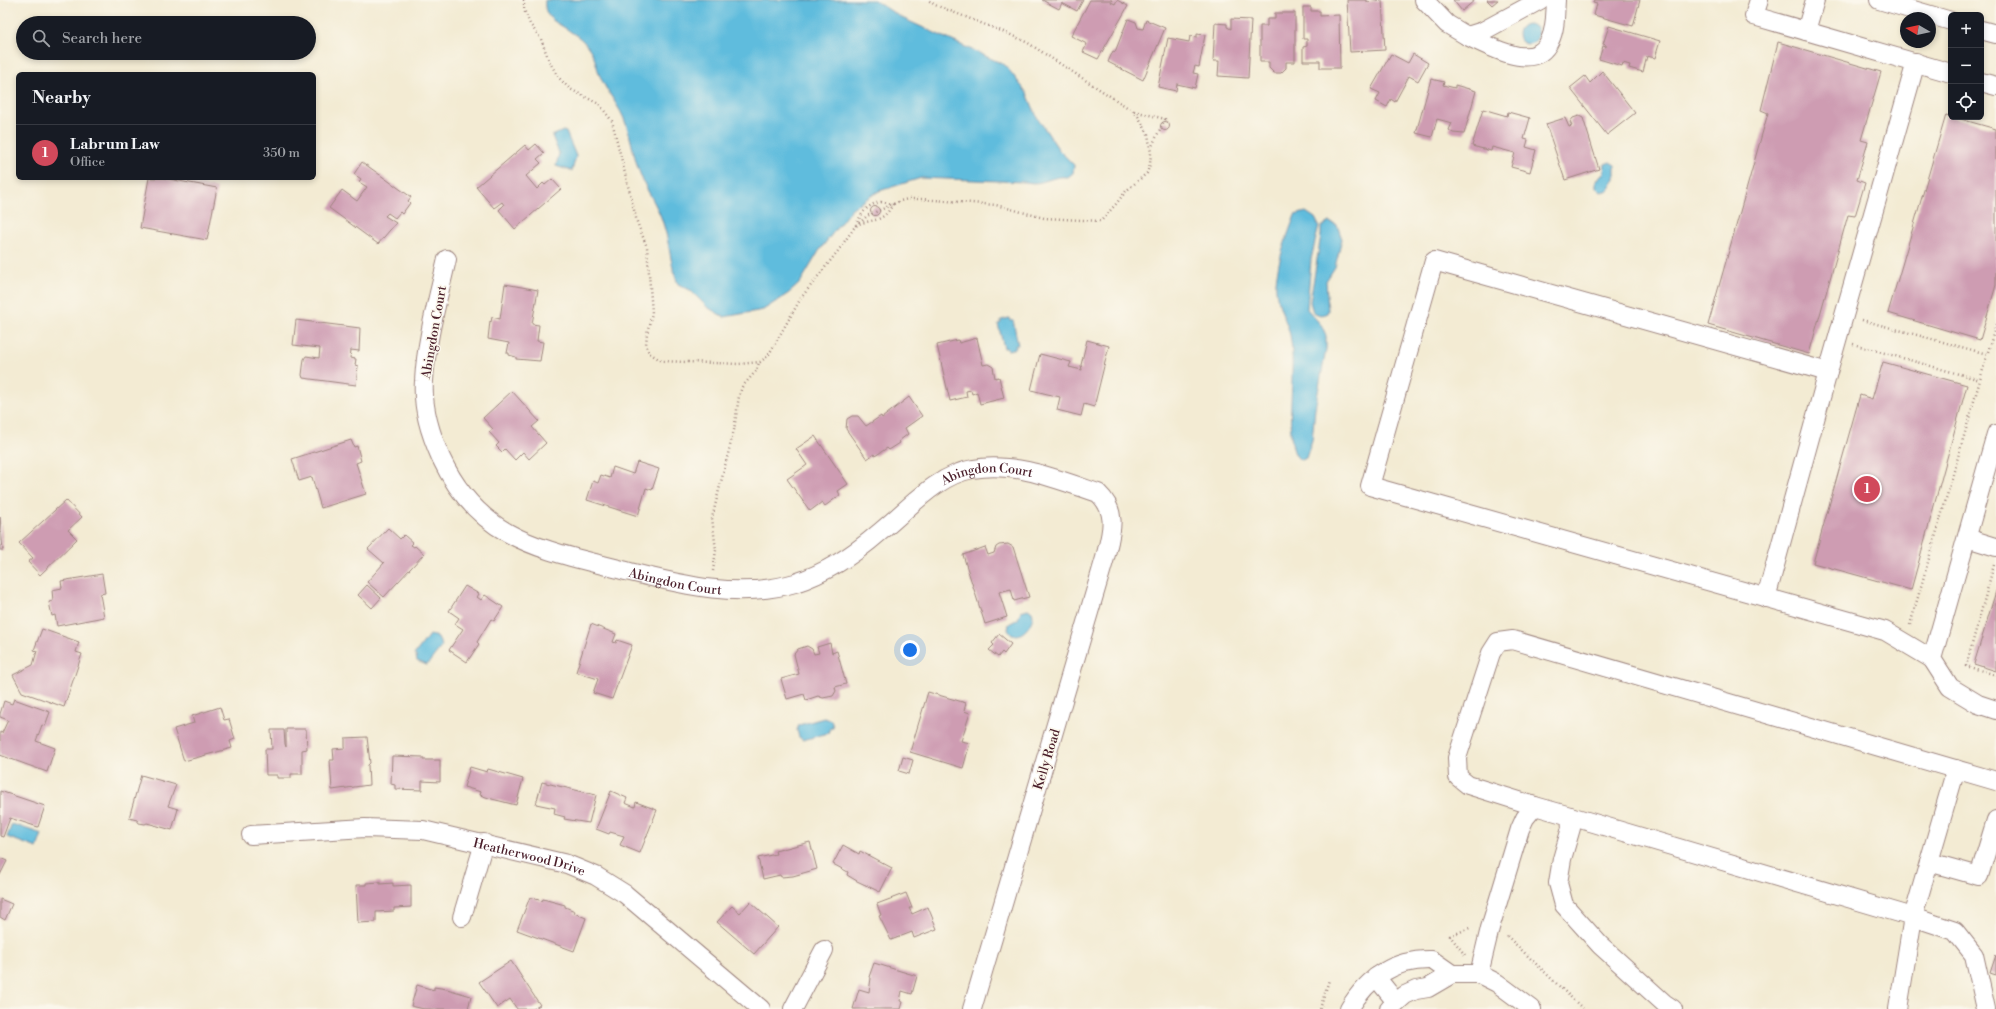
<!DOCTYPE html>
<html lang="en">
<head>
<meta charset="utf-8">
<style>
	:root { --surface:#171b24; --page:#20242c; --text:#f1f3f6; --muted:#9ea1a6; --line:#363941; --accent:#d1495b }
	body { margin:0; font-family:"Libre Bodoni",serif; background:var(--page); color:var(--text) }
	.controls { position:absolute; right:12px; top:12px; display:grid; overflow:hidden; border-radius:6px; box-shadow:0 2px 6px #0003 }
	.controls button { width:36px; height:36px; display:grid; place-items:center; padding:0; border:0; border-bottom:1px solid var(--line); background:var(--surface); color:var(--text); font:20px sans-serif }
	.compass { position:absolute; left:1900px; top:12px; width:36px; height:36px; border-radius:50%; background:var(--surface); box-shadow:0 2px 6px #0003; rotate:279deg }
	.you { position:absolute; left:910px; top:650px; width:14px; height:14px; margin:-10px; border:3px solid #fff; border-radius:50%; background:#1a73e8; box-shadow:0 0 0 6px #1a73e833 }
	.badge { display:grid; place-items:center; width:26px; height:26px; border-radius:50%; background:var(--accent); color:#fff; font-size:13px; font-weight:700 }
	.pin { position:absolute; translate:-50% -50%; border:2px solid #fff; box-shadow:0 1px 4px #0006 }
	.list { margin:0; padding:0; list-style:none }
	h2 { display:flex; justify-content:space-between; align-items:center; height:52px; margin:0; padding:0 16px; font-size:17px }
	h2 small { font-size:13px; font-weight:400; color:var(--muted) }
	.list li { display:grid; grid-template-columns:26px 1fr auto; gap:12px; align-items:center; box-sizing:border-box; height:56px; padding:0 16px; border-top:1px solid var(--line) }
	.list b { display:block; font-size:15px; white-space:nowrap }
	.list p { margin:0; font-size:13px; white-space:nowrap; color:var(--muted) }
	.list em { font-size:13px; font-style:normal; color:var(--muted) }
	.icon { flex:none; width:22px; height:22px; fill:none; stroke:currentColor; stroke-width:2; stroke-linecap:round; stroke-linejoin:round }
	.map { position:relative; flex:none; width:1996px; height:1009px; overflow:hidden }
	.search { position:absolute; background:var(--surface); box-shadow:0 2px 6px #0003; left:16px; top:16px; width:300px; height:44px; display:flex; align-items:center; gap:10px; box-sizing:border-box; padding:0 14px; border-radius:22px; color:var(--muted); font-size:15px }
	.panel { position:absolute; background:var(--surface); box-shadow:0 2px 6px #0003; left:16px; top:72px; width:300px; height:108px; border-radius:6px }
	.map>svg:first-child { display:block }
</style>
</head>
<body>
<div class="map">
<svg width="1996" height="1009" viewBox="0 0 1996 1009">
	<rect width="100%" height="100%" fill="#fbf7ec"/>
	<filter id="ink" filterUnits="userSpaceOnUse"><feTurbulence type="fractalNoise" baseFrequency=".025" numOctaves="2"/><feDisplacementMap in="SourceGraphic" scale="8" xChannelSelector="R" yChannelSelector="G"/><feConvolveMatrix kernelMatrix="1 2 1 2 8 2 1 2 1" color-interpolation-filters="sRGB"/></filter>
	<filter id="wash" filterUnits="userSpaceOnUse"><feTurbulence type="fractalNoise" baseFrequency=".012" numOctaves="4" result="noise"/><feDisplacementMap in="SourceGraphic" scale="16" xChannelSelector="R" yChannelSelector="G"/><feGaussianBlur stdDeviation="0.9" result="paint"/><feColorMatrix in="noise" values="0 0 0 0 0 0 0 0 0 0 0 0 0 0 0 0 0 1.4 0 .05"/><feComposite in="paint" operator="in"/></filter>
	<g filter="url(#wash)">
		<rect width="100%" height="100%" fill="#f3ebd3"/>
		<path fill="#5ebcdd" stroke="#546e84" d="M 545,0 L 874,0 L 902,18 L 1005,65 L 1027,93 L 1037,117 L 1059,150 L 1074,165 L 1073,173 L 1068,177 C 1050,175 1044,186 1026,182 L 921,178 L 879,191 L 852,208 L 819,251 L 800,283 L 789,293 L 763,310 L 724,317 L 707,307 L 690,290 L 678,284 C 670,265 670,243 663,223 C 658,206 647,192 641,176 C 634,159 632,141 626,124 C 620,106 607,93 600,76 C 597,69 596,60 592,53 C 587,44 580,37 571,32 C 558,22 543,20 545,0 Z
			M1518 34a10 10 0 1 1 20 0a10 10 0 1 1-20 0Z
			M 563,131 L 566,132 L 576,156 L 572,171 L 556,166 L 559,153 L 552,136 Z
			M 1610,162 L 1615,165 L 1615,179 L 1608,190 L 1601,192 L 1596,187 L 1596,181 L 1604,173 L 1605,164 Z
			M 1306,212 L 1315,218 L 1319,226 L 1311,259 L 1307,309 L 1322,326 L 1326,336 L 1326,350 L 1315,408 L 1312,440 L 1306,458 L 1302,460 C 1285,458 1292,395 1292,380 C 1292,366 1293,349 1290,335 C 1286,318 1274,300 1276,282 C 1278,259 1287,237 1295,215 Z
			M 1329,222 L 1337,225 L 1342,239 L 1335,267 L 1326,281 L 1328,311 L 1326,314 L 1320,315 L 1313,312 L 1310,302 L 1321,235 L 1321,227 Z
			M 1009,318 L 1010,321 L 1013,320 L 1018,345 L 1015,345 L 1016,348 L 1008,350 L 1007,348 L 1004,348 L 998,324 L 1001,323 L 1001,320 Z
			M 1028,609 L 1032,612 L 1033,616 C 1031,626 1023,637 1012,635 L 1008,630 L 1009,624 L 1018,619 L 1021,611 Z
			M 429,635 L 438,637 L 442,646 L 427,665 L 417,661 L 416,656 L 414,655 Z
			M 824,718 L 831,720 L 833,727 L 830,728 L 828,733 L 803,740 L 799,737 L 797,730 L 799,725 Z
			M 12,824 L 42,834 L 37,848 L 7,837 Z"/>
		<g id="blocks">
			<path fill="#ce9cb2" d="M 1042,0 L 1083,0 L 1077,11 L 1062,3 L 1059,9 Z
				M 1090,0 L 1112,0 L 1111,2 L 1115,4 L 1117,0 L 1128,6 L 1098,59 L 1083,52 L 1087,44 L 1071,36 Z
				M 1347,0 L 1367,0 L 1367,2 L 1382,0 L 1385,50 L 1350,52 Z
				M 1453,0 L 1475,0 L 1462,11 Z
				M 1487,0 L 1498,0 L 1492,5 Z
				M 1594,0 L 1640,0 L 1633,26 L 1594,15 L 1597,4 L 1593,3 Z
				M 1303,7 L 1311,7 L 1311,11 L 1320,11 L 1320,16 L 1339,15 L 1340,68 L 1320,68 L 1320,61 L 1303,61 L 1303,47 L 1307,46 L 1307,39 L 1303,39 Z
				M 1275,13 L 1295,13 L 1295,62 L 1286,62 L 1286,68 L 1281,73 L 1274,73 L 1269,68 L 1269,62 L 1260,62 L 1260,26 L 1267,26 L 1267,19 L 1275,19 Z
				M 1128,19 L 1136,22 L 1138,28 L 1143,29 L 1146,20 L 1165,28 L 1143,80 L 1108,62 L 1113,51 L 1115,52 Z
				M 1231,19 L 1251,20 L 1248,78 L 1218,76 L 1219,61 L 1213,61 L 1215,23 L 1227,24 L 1227,27 L 1231,29 Z
				M 1609,26 L 1660,41 L 1655,58 L 1647,56 L 1643,72 L 1629,68 L 1630,65 L 1623,63 L 1622,66 L 1599,59 L 1603,46 L 1606,47 L 1606,45 L 1603,44 Z
				M 1197,34 L 1205,35 L 1199,67 L 1195,66 L 1193,73 L 1198,74 L 1195,88 L 1177,84 L 1176,91 L 1158,87 L 1168,38 L 1189,42 L 1190,36 L 1197,37 Z
				M 1778,42 L 1881,72 L 1861,140 L 1868,142 L 1857,180 L 1865,183 L 1855,216 L 1848,215 L 1809,354 L 1708,325 L 1768,113 L 1761,110 Z
				M 1391,54 L 1408,63 L 1413,54 L 1428,63 L 1418,81 L 1409,76 L 1395,102 L 1391,99 L 1387,107 L 1376,101 L 1380,93 L 1371,89 Z
				M 1602,71 L 1635,113 L 1607,135 L 1570,88 L 1585,76 L 1590,83 Z
				M 1431,79 L 1444,82 L 1443,85 L 1455,88 L 1455,85 L 1476,91 L 1464,134 L 1453,133 L 1449,130 L 1452,123 L 1437,119 L 1432,137 L 1416,133 Z
				M 1483,109 L 1507,116 L 1508,112 L 1530,118 L 1524,139 L 1528,140 L 1526,147 L 1536,150 L 1530,172 L 1511,167 L 1515,153 L 1492,147 L 1491,151 L 1472,146 Z
				M 1946,115 L 1996,129 L 1996,285 L 1980,340 L 1888,313 Z
				M 1579,116 L 1583,118 L 1599,169 L 1565,180 L 1546,124 L 1565,118 L 1569,127 L 1572,126 L 1570,122 L 1573,118 Z
				M1160.5 126a4.5 4.5 0 1 1 9 0a4.5 4.5 0 1 1-9 0Z
				M 536,144 L 544,153 L 537,159 L 541,163 L 526,176 L 537,189 L 543,183 L 545,185 L 552,179 L 561,189 L 515,229 L 499,210 L 504,205 L 502,202 L 494,208 L 476,187 L 525,145 L 529,150 Z
				M 362,162 L 411,197 L 408,201 L 410,203 L 402,214 L 400,212 L 395,218 L 388,213 L 385,216 L 396,223 L 378,244 L 329,208 L 342,190 L 357,201 L 367,187 L 359,182 L 361,179 L 354,174 Z
				M 149,178 L 163,178 L 217,188 L 207,240 L 140,228 Z
				M870.5 211a4.5 4.5 0 1 1 9 0a4.5 4.5 0 1 1-9 0Z
				M 505,284 L 538,290 L 532,324 L 539,325 L 537,341 L 543,342 L 540,361 L 516,359 L 516,357 L 509,355 L 509,353 L 507,353 L 509,343 L 488,339 L 490,321 L 491,322 L 492,317 L 500,319 Z
				M 296,320 L 360,328 L 359,351 L 351,350 L 350,358 L 356,359 L 355,365 L 358,366 L 356,385 L 303,378 L 302,375 L 304,359 L 306,356 L 319,358 L 320,348 L 293,345 Z
				M 977,338 L 983,365 L 988,364 L 993,367 L 995,378 L 999,377 L 1004,398 L 980,404 L 977,392 L 972,394 L 971,390 L 966,391 L 967,397 L 950,401 L 937,345 L 958,340 L 959,343 Z
				M 1087,340 L 1109,346 L 1094,407 L 1084,404 L 1081,416 L 1057,410 L 1060,397 L 1031,390 L 1040,354 L 1071,362 L 1069,367 L 1082,370 L 1081,365 Z
				M 1883,362 L 1967,385 L 1911,590 L 1813,563 L 1860,395 L 1872,399 Z
				M 512,391 L 539,421 L 532,427 L 546,443 L 529,459 L 523,452 L 515,460 L 505,449 L 502,452 L 496,446 L 499,443 L 489,432 L 493,429 L 483,418 Z
				M 909,397 L 922,416 L 905,428 L 908,434 L 899,441 L 900,443 L 889,450 L 887,448 L 875,456 L 874,454 L 867,459 L 846,429 L 847,419 L 852,416 L 858,416 L 866,426 L 881,416 L 882,418 Z
				M 815,436 L 848,484 L 838,491 L 840,495 L 825,506 L 822,502 L 810,511 L 787,479 L 807,465 L 796,449 Z
				M 351,440 L 354,447 L 357,446 L 361,461 L 356,463 L 366,494 L 321,508 L 312,477 L 299,481 L 292,459 Z
				M 637,462 L 659,469 L 652,490 L 646,488 L 638,516 L 587,500 L 593,481 L 598,483 L 601,475 L 610,478 L 613,467 L 633,474 Z
				M 66,500 L 82,517 L 68,530 L 77,539 L 40,575 L 28,562 L 33,558 L 19,543 Z
				M 0,517 L 3,550 L 0,550 Z
				M 388,528 L 400,539 L 404,535 L 413,543 L 411,545 L 414,547 L 415,546 L 424,554 L 384,597 L 367,582 L 384,563 L 368,549 Z
				M 1008,544 L 1013,547 L 1029,597 L 1014,601 L 1011,589 L 999,592 L 1007,617 L 985,624 L 963,555 L 985,547 L 988,555 L 994,553 L 996,547 L 999,545 Z
				M 102,574 L 105,593 L 100,594 L 104,617 L 57,626 L 55,615 L 52,616 L 49,602 L 53,601 L 52,590 L 62,588 L 61,581 Z
				M 367,585 L 381,598 L 372,608 L 358,595 Z
				M 465,586 L 479,594 L 477,597 L 481,600 L 485,595 L 503,607 L 494,621 L 491,619 L 477,642 L 479,644 L 467,662 L 449,650 L 463,629 L 455,624 L 459,618 L 449,611 Z
				M 1996,591 L 1996,671 L 1974,664 Z
				M 591,624 L 616,634 L 613,642 L 616,643 L 617,640 L 632,645 L 612,699 L 593,693 L 598,679 L 576,672 Z
				M 42,629 L 79,642 L 76,652 L 82,654 L 64,707 L 22,692 L 13,675 L 33,665 L 37,651 L 34,650 Z
				M 999,634 L 1011,644 L 1004,654 L 1002,652 L 998,657 L 989,650 L 994,645 L 992,643 Z
				M 830,643 L 832,653 L 837,651 L 846,684 L 835,687 L 836,691 L 833,696 L 823,698 L 818,696 L 806,700 L 804,694 L 787,699 L 781,679 L 799,674 L 794,654 L 798,649 L 807,646 L 812,649 L 814,654 L 819,653 L 817,647 Z
				M 928,692 L 966,703 L 964,711 L 970,713 L 961,741 L 970,743 L 963,768 L 910,752 Z
				M 14,699 L 50,712 L 45,726 L 42,725 L 36,741 L 55,748 L 47,772 L 0,755 L 0,732 L 2,733 L 8,720 L 0,717 L 0,714 L 4,701 L 12,704 Z
				M 220,707 L 224,720 L 229,719 L 235,739 L 230,741 L 232,748 L 184,761 L 174,729 L 194,723 L 192,716 Z
				M 286,729 L 306,729 L 307,749 L 302,750 L 302,774 L 291,774 L 291,778 L 277,778 L 277,775 L 266,775 L 265,749 L 272,749 L 271,730 L 284,730 L 285,744 L 286,747 Z
				M 367,737 L 370,763 L 368,765 L 369,785 L 332,790 L 330,760 L 334,760 L 333,749 L 345,748 L 345,738 Z
				M 392,756 L 423,757 L 423,760 L 440,760 L 440,782 L 422,781 L 422,790 L 395,789 L 395,785 L 391,784 Z
				M 903,757 L 913,760 L 909,774 L 899,771 Z
				M 470,767 L 487,772 L 488,769 L 523,779 L 516,805 L 492,799 L 480,795 L 481,792 L 464,787 Z
				M 141,775 L 176,785 L 168,806 L 178,809 L 172,830 L 147,823 L 145,824 L 139,823 L 137,820 L 129,818 Z
				M 542,782 L 596,795 L 589,823 L 564,819 L 565,817 L 554,814 L 555,808 L 536,804 Z
				M 0,791 L 45,806 L 38,827 L 10,818 L 3,837 L 0,836 Z
				M 611,791 L 627,798 L 625,803 L 635,807 L 636,802 L 657,810 L 640,853 L 620,845 L 624,836 L 610,832 L 609,834 L 596,829 Z
				M 810,842 L 817,869 L 793,876 L 781,877 L 780,875 L 763,879 L 758,858 L 776,854 L 775,851 Z
				M 843,845 L 859,854 L 860,851 L 892,868 L 880,892 L 857,881 L 847,875 L 848,872 L 833,864 Z
				M 0,858 L 7,861 L 0,875 Z
				M 380,882 L 380,884 L 393,883 L 393,886 L 411,885 L 411,907 L 394,908 L 394,911 L 376,912 L 376,922 L 358,923 L 356,885 L 366,885 L 366,883 Z
				M 906,893 L 912,908 L 909,908 L 912,914 L 928,907 L 937,929 L 914,938 L 912,932 L 891,940 L 879,916 L 881,915 L 877,904 Z
				M 530,897 L 542,901 L 543,899 L 565,905 L 565,907 L 575,911 L 574,913 L 586,918 L 574,951 L 517,930 Z
				M 0,899 L 12,904 L 5,920 L 0,917 Z
				M 750,902 L 778,927 L 754,954 L 717,922 L 732,906 L 740,913 Z
				M 1996,955 L 1996,975 L 1990,973 Z
				M 511,961 L 540,1005 L 533,1009 L 517,1009 L 510,999 L 497,1008 L 479,982 Z
				M 874,963 L 917,976 L 912,994 L 902,991 L 900,1001 L 903,1002 L 901,1009 L 853,1009 L 859,989 L 869,992 L 871,978 L 869,977 Z
				M 417,985 L 434,990 L 434,987 L 447,989 L 471,996 L 468,1009 L 424,1009 L 411,1006 Z"/>
		</g>
	</g>
	<g filter="url(#ink)">
		<use href="#blocks" fill-opacity="0" stroke="#9e857f" stroke-width="1"/>
		<g fill="none" stroke-linecap="round" stroke-linejoin="round">
			<g stroke="#9e857f" stroke-width="20">
				<g id="minor">
					<path d="M 1424,0 L 1447,24 L 1467,36 L 1483,31 L 1540,0"/>
					<path d="M 1759,0 L 1754,16 L 1951,73"/>
					<path d="M 1879,0 L 1951,21"/>
					<path d="M 1981,30 L 1996,34"/>
					<path d="M 1806,31 L 1815,0"/>
					<path d="M 1467,36 C 1490,46 1535,74 1550,40 C 1556,28 1555,13 1556,0"/>
					<path d="M 1916,62 L 1828,372 L 1434,261 L 1370,486 L 1885,631 L 1932,659"/>
					<path d="M 1981,82 L 1996,86"/>
					<path id="s1" d="M 447,259 C 438,299 426,340 424,381 C 422,408 430,433 441,458 C 480,541 542,549 622,570 C 679,584 737,600 795,583 C 826,573 856,553 880,532 C 908,510 936,475 973,469 C 1014,461 1059,480 1098,493 C 1119,513 1111,533 1105,558 L 972,1009"/>
					<path d="M 1996,434 L 1932,659 L 1950,687 L 1978,704 L 1996,710"/>
					<path d="M 1967,538 L 1996,547"/>
					<path d="M 1766,598 L 1828,372"/>
					<path d="M 1956,769 L 1913,917 L 1955,931 L 1974,955 L 1986,1009"/>
					<path d="M 1535,806 L 1468,785 L 1458,777 L 1457,758 L 1491,653 L 1498,642 L 1513,640 L 1996,781"/>
					<path d="M 1570,816 L 1913,917 L 1898,1009"/>
					<path id="s2" d="M 251,835 L 365,828 L 423,830 L 567,864 L 596,876 L 625,894 L 761,1009"/>
					<path d="M 1929,862 L 1979,876 L 1996,820"/>
					<path d="M 462,917 L 484,843"/>
					<path d="M 1479,974 L 1490,928 L 1520,829 L 1525,818 L 1535,806 L 1570,816 L 1571,828 L 1562,859 L 1558,883 L 1564,905 L 1600,945 L 1664,1003 L 1673,1009"/>
					<path d="M 1376,977 L 1396,1002"/>
					<path d="M 793,1009 L 824,950"/>
					<path d="M 1349,1009 C 1368,977 1394,959 1432,960 L 1452,974"/>
					<path d="M 1389,1009 L 1405,995 L 1416,990 L 1428,988 L 1452,974 L 1479,974 L 1497,983 L 1532,1009"/>
				</g>
			</g>
			<path stroke="#9e857f" stroke-width="2.5" stroke-dasharray="1 3" stroke-linecap="butt" d="M 524,0 L 524,10 L 530,24 L 541,39 L 549,61 L 559,78 L 570,89 L 599,104 L 612,121 L 637,222 L 647,247 L 652,313 L 647,333 L 646,345 L 649,353 L 662,361 L 739,364 L 760,362 L 768,356 L 801,298 L 838,251 L 854,228 L 867,216 L 900,201 L 908,199 L 922,199 L 996,205 L 1044,218 L 1101,221 L 1116,204 L 1126,191 L 1147,173 L 1150,164 L 1151,153 L 1148,134 L 1138,116 L 1133,111 L 1028,43 L 1009,34 L 935,5 L 928,0
				M 1134,111 L 1165,119 L 1151,148
				M 881,202 L 893,204 C 882,224 874,218 856,225 C 861,214 867,204 881,202 Z
				M 1862,320 L 1987,354
				M 1853,344 L 1980,380
				M 1994,565 L 1966,666 L 1996,675
				M 713,571 L 716,550 L 712,518 L 734,430 L 739,396 L 742,387 L 757,370 L 759,362
				M 1910,625 L 1996,324
				M 1507,936 L 1583,1009
				M 1465,955 L 1450,936 L 1472,927
				M 1320,1009 L 1329,980"/>
			<use href="#minor" stroke="#fff" stroke-width="18"/>
		</g>
	</g>
	<g text-anchor="middle" stroke-width="3" stroke-linejoin="round" paint-order="stroke">
		<g font-size="13" fill="#4a1f2b" stroke="#fbf7ec">
			<text transform="translate(433 332) rotate(-80)" y="5">Abingdon Court</text>
			<text dy="5" stroke="none"><textPath href="#s1" startOffset="829">Abingdon Court</textPath></text>
			<text dy="5" stroke="none"><textPath href="#s1" startOffset="481">Abingdon Court</textPath></text>
			<text transform="translate(1046 759) rotate(-73)" y="5">Kelly Road</text>
			<text dy="5" stroke="none"><textPath href="#s2" startOffset="282">Heatherwood Drive</textPath></text>
		</g>
	</g>
</svg>
<div class="controls">
<button>+</button>
<button>−</button>
<button><svg class="icon" aria-label="locate" viewBox="0 0 24 24"><circle cx="12" cy="12" r="6"/><path d="M12 2v4M12 18v4M2 12h4M18 12h4"/></svg></button>
</div>
<svg class="compass" viewBox="-18 -18 36 36"><path d="M0-13l5 13h-10z" fill="#e53935"/><path d="M0 13l5-13h-10z" fill="#9ea1a6"/></svg>
<div class="you"></div>
<div class="pin badge" style="left:1867px;top:489px">1</div>
<div class="search"><svg class="icon" aria-label="search" viewBox="0 0 24 24"><circle cx="10" cy="10" r="6"/><path d="M15 15l6 6"/></svg>Search here</div>
<section class="panel">
<h2>Nearby<small></small></h2>
<ul class="list">
<li><span class="badge">1</span><div><b>Labrum Law</b><p>Office</p></div><em>350 m</em></li>
</ul>
</section>
</div>
</body>
</html>
